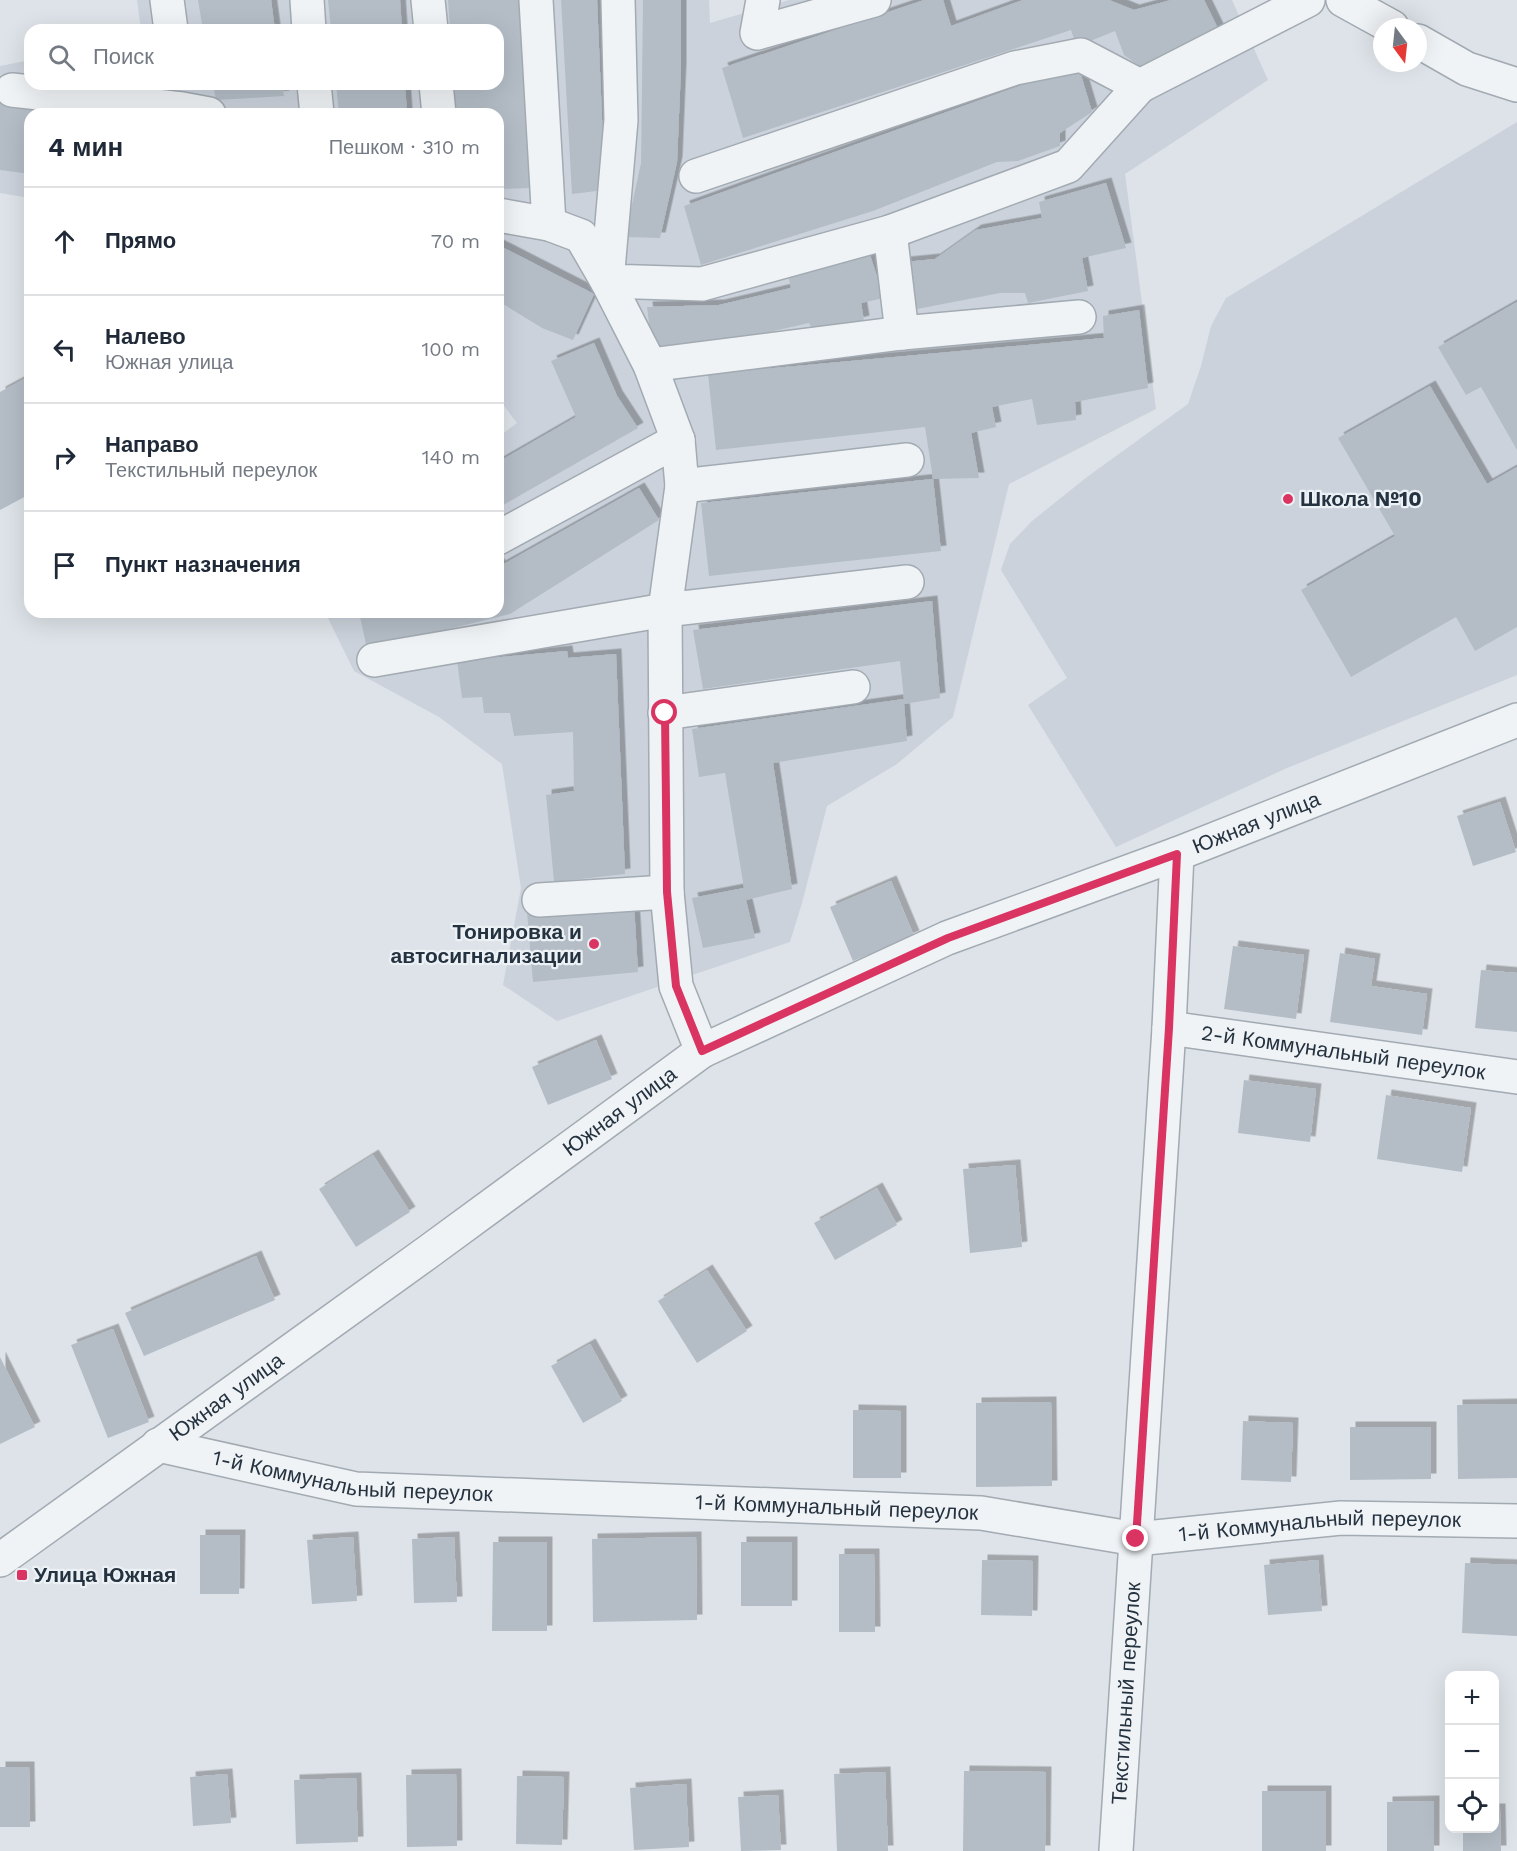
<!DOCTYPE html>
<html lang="ru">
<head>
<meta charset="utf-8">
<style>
	:root { --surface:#fff; --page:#f2f2f3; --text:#1f2937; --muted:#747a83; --line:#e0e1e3 }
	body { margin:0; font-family:"Work Sans",sans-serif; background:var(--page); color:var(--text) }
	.controls { position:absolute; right:18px; bottom:18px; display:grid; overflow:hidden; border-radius:12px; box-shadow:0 6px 24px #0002 }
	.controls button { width:54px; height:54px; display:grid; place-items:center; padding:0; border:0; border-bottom:2px solid var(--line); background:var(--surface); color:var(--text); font:30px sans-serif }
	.compass { position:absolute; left:1373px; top:18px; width:54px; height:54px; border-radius:50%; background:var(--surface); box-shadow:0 6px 24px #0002; rotate:165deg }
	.stop { position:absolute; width:18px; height:18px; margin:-14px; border:4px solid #da3562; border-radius:50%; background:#fff }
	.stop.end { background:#da3562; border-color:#fff; box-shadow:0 2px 6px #0008 }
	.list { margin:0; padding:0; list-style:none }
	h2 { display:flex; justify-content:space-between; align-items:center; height:78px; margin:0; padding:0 24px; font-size:26px }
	h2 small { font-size:20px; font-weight:400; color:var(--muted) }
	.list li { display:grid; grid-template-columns:39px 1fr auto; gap:18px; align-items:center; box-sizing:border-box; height:108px; padding:0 24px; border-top:2px solid var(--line) }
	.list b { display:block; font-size:22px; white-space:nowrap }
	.list p { margin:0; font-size:20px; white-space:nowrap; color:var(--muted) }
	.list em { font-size:20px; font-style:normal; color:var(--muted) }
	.icon { flex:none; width:33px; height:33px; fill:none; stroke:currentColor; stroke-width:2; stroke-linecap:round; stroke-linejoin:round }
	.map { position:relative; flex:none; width:1517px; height:1851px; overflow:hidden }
	.search { position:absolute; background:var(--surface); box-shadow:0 6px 24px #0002; left:24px; top:24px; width:480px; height:66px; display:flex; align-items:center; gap:15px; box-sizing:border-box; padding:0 21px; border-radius:18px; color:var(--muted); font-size:22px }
	.panel { position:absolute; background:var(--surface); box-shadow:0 6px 24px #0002; left:24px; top:108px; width:480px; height:510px; border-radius:18px }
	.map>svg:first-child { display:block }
</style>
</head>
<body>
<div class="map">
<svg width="1517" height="1851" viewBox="0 0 1517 1851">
	<defs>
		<filter id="shadow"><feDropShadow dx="5.5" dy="-5.5" stdDeviation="0" flood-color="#0004"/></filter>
	</defs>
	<rect width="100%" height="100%" fill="#dde3e8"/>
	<path fill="#cbd2db" d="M 137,0 L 709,0 L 710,23 L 789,0 L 1232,0 L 1268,80 L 1125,174 L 1156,409 L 1009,484 L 953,717 L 897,764 L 827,806 L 802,903 L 790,942 L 557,1021 L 503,985 L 521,888 L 502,764 L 439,717 L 354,671 L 325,612 L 498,612 L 498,437 L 517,423 L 498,398 L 498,114 L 30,114 L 30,198 L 0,193 L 0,66 L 30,60 L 30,84 L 498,84 L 498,30 L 141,30 Z
		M 1517,122 L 1517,675 L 1287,768 L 1116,847 L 1028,705 L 1067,678 L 1001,570 L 1010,544 L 1032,521 L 1087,477 L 1188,404 L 1201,366 L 1211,326 L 1226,298 Z"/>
	<path fill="#b4bdc6" filter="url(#shadow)" d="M 198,0 L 271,0 L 275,30 L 203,30 Z
		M 328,0 L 400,0 L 402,30 L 331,30 Z
		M 448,0 L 518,0 L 533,188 L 498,189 L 498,114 L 456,114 L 454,84 L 498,84 L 498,30 L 450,30 Z
		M 561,0 L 597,0 L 605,190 L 572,194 Z
		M 643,0 L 681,0 L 681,67 L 677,162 L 660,238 L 625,237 L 641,163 Z
		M 924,0 L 943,0 L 951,26 L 1023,0 L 1109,0 L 1134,10 L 1171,0 L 1204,0 L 1222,37 L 1145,70 L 1124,55 L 1115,31 L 1088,42 L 1074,39 L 1071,30 L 743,138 L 722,68 Z
		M 1078,65 L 1092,112 L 1060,133 L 1060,146 L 1018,161 L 997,162 L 873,211 L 701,265 L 684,206 Z
		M 213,84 L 282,84 L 284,96 L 216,100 Z
		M 336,84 L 405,84 L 407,114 L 339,114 Z
		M 0,98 L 124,114 L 30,114 L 30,174 L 0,170 Z
		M 1106,183 L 1126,248 L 1082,258 L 1088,291 L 1028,303 L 1025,293 L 1000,293 L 912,310 L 905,262 L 935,259 L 976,230 L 1042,218 L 1039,202 Z
		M 498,245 L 594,294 L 573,340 L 542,328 L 498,301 Z
		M 868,249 L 884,298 L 861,303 L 864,321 L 815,334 L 809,323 L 726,342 L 652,348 L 647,307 L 719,305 L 791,288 L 788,275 Z
		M 1517,302 L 1517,450 L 1481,387 L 1466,395 L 1438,347 Z
		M 1139,310 L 1148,388 L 1075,402 L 1076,420 L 1037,425 L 1032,399 L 992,407 L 996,427 L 971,433 L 979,478 L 933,479 L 925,427 L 716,450 L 708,374 L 1104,338 L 1103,316 Z
		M 594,343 L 617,396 L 638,428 L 498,508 L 498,462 L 576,417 L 551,361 Z
		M 28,377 L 30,381 L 30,494 L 0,510 L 0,392 Z
		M 1430,386 L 1487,484 L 1517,467 L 1517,627 L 1475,651 L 1456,617 L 1351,677 L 1301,590 L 1395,536 L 1338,438 Z
		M 933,479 L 941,551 L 709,576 L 701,503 Z
		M 639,488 L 659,520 L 510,614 L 367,649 L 359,612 L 498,612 L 498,563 L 500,566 Z
		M 932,601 L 940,698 L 904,704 L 907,741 L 773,763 L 792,889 L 746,900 L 755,938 L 703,948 L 692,898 L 744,888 L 725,773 L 699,777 L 692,729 L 904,699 L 900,661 L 703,689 L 693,630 Z
		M 567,651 L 568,658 L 616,654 L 625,874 L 554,882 L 546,795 L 574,791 L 573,732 L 514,736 L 510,713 L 484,713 L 482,697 L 462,698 L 457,661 Z
		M 1500,802 L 1516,852 L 1473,866 L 1457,816 Z
		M 891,881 L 914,936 L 853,961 L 830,907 Z
		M 634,905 L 638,972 L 533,982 L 527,912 Z
		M 1233,946 L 1304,955 L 1296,1019 L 1224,1009 Z
		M 1340,953 L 1375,959 L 1371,986 L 1427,994 L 1422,1035 L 1330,1022 Z
		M 1481,970 L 1517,973 L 1517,1032 L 1475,1028 Z
		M 596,1040 L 612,1079 L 548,1105 L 532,1067 Z
		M 1244,1080 L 1316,1089 L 1310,1142 L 1238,1133 Z
		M 1386,1095 L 1471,1108 L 1462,1172 L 1377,1159 Z
		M 373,1155 L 410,1212 L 356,1247 L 319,1189 Z
		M 1015,1165 L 1022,1247 L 970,1253 L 963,1169 Z
		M 877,1188 L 897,1225 L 835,1260 L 814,1223 Z
		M 256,1256 L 275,1300 L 144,1356 L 125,1313 Z
		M 707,1270 L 747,1331 L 697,1363 L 658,1301 Z
		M 113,1329 L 149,1422 L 108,1438 L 71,1345 Z
		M 590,1344 L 622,1401 L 583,1423 L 551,1366 Z
		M 0,1357 L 35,1427 L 0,1444 Z
		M 1051,1402 L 1052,1486 L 976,1487 L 976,1403 Z
		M 1517,1404 L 1517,1478 L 1458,1479 L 1457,1405 Z
		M 853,1410 L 901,1411 L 901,1478 L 853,1478 Z
		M 1243,1421 L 1293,1423 L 1291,1482 L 1241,1480 Z
		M 1350,1427 L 1431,1427 L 1431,1479 L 1350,1480 Z
		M 200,1535 L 240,1535 L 239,1594 L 200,1594 Z
		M 353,1537 L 357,1601 L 312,1604 L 307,1540 Z
		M 454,1537 L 457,1602 L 414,1603 L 412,1539 Z
		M 696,1537 L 697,1620 L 593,1622 L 592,1539 Z
		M 493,1542 L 547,1542 L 547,1631 L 492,1631 Z
		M 741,1542 L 792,1542 L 792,1606 L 741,1606 Z
		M 839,1554 L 874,1554 L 875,1632 L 839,1632 Z
		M 982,1560 L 1033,1561 L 1032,1616 L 981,1615 Z
		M 1318,1560 L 1322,1611 L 1268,1615 L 1264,1565 Z
		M 1465,1563 L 1517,1565 L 1517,1636 L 1462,1633 Z
		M 0,1767 L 29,1767 L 30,1827 L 0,1827 Z
		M 964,1771 L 1046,1772 L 1045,1851 L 963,1851 Z
		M 885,1772 L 888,1851 L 837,1851 L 834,1774 Z
		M 227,1774 L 231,1823 L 193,1826 L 190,1777 Z
		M 456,1774 L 457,1846 L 407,1847 L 406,1775 Z
		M 517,1776 L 564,1777 L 562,1845 L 516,1844 Z
		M 356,1778 L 358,1842 L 296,1844 L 294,1780 Z
		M 686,1784 L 689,1847 L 634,1850 L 630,1788 Z
		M 1262,1791 L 1326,1791 L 1326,1851 L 1262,1851 Z
		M 778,1795 L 781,1850 L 741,1851 L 738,1797 Z
		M 1434,1801 L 1434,1851 L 1387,1851 L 1387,1802 Z
		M 1494,1809 L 1500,1809 L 1501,1851 L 1463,1851 L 1463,1828 L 1494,1828 Z"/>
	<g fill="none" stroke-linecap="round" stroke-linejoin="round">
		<g stroke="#a2aab2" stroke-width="36">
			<g id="minor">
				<path d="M 167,0 L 171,30"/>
				<path d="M 307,0 L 309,30"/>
				<path d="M 428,0 L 431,30"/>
				<path d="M 536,0 L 549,224"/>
				<path d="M 618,0 L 621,120 L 607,281 L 702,284 L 890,232"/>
				<path d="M 763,0 L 757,33 L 874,0"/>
				<path d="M 1343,0 L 1392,27"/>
				<path d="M 1418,41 L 1467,69 L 1517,85"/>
				<path d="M 314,84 L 317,114"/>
				<path d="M 436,84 L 439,114"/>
				<path d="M 1140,86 L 1308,0"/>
				<path d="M 12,90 L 182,109 L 209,114"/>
				<path d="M 696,176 L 1015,68 L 1081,55 L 1140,86 L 1068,166 L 890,232 L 902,333"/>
				<path d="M 498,215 L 549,224 L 581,236 L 607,281 L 650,365 L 678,440 L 682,486 L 665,610 L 667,892 L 676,986 L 702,1051"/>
				<path d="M 650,365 L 902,333 L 1079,317"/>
				<path d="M 682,486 L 907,460"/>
				<path d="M 498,538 L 678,440"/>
				<path d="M 374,660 L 665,610 L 907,582"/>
				<path d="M 665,713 L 853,687"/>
				<path d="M 539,900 L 667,892"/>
				<path id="s1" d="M 1169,1028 L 1517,1077"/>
				<path id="s2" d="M 158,1445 L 356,1489 L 981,1513 L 1136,1539 L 1341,1518 L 1517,1521"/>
				<path id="s3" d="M 0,1560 L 428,1252 L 702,1051 L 947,938 L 1177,854 L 1517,720"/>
				<path id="s4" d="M 1116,1851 L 1169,1028 L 1177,854"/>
			</g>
		</g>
		<use href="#minor" stroke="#f0f3f6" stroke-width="33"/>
	</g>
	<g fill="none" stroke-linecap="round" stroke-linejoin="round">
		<path stroke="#da3562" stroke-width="8" d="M 665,713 L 667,892 L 676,986 L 702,1051 L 948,938 L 1177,854 L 1169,1028 L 1136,1539"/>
	</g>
	<g fill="#da3562" stroke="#ecf1f6" stroke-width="2">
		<circle cx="1288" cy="499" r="6"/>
		<circle cx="594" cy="944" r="6"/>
		<rect x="16" y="1569" width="12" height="12" rx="3"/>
	</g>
	<g text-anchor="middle" stroke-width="4.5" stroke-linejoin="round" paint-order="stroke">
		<g font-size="21" font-weight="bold" fill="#253240" stroke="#ecf1f6" text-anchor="start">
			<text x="1300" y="506">Школа №10</text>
			<text x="582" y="939" text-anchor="end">Тонировка и<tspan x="582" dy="24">автосигнализации</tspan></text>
			<text x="34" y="1582">Улица Южная</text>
		</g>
		<g font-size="21" fill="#253240" stroke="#ecf1f6">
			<text dy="7" stroke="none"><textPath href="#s3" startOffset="1467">Южная улица</textPath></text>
			<text dy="7" stroke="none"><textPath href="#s1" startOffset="176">2-й Коммунальный переулок</textPath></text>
			<text dy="7" stroke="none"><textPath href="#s3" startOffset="765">Южная улица</textPath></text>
			<text dy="7" stroke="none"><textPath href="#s3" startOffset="279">Южная улица</textPath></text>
			<text dy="7" stroke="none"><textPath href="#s2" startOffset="198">1-й Коммунальный переулок</textPath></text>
			<text dy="7" stroke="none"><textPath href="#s2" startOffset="684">1-й Коммунальный переулок</textPath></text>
			<text dy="7" stroke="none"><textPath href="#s2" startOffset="1170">1-й Коммунальный переулок</textPath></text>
			<text dy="7" stroke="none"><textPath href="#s4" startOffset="158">Текстильный переулок</textPath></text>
		</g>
	</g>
</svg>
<div class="controls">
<button>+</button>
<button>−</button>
<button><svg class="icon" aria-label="locate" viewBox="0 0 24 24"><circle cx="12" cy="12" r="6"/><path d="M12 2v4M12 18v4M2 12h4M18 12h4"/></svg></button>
</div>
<svg class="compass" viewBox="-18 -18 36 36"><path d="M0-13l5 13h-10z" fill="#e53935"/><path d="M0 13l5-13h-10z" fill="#747a83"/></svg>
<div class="stop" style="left:665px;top:713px"></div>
<div class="stop end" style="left:1136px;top:1539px"></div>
<div class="search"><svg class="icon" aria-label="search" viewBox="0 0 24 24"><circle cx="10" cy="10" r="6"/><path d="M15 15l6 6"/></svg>Поиск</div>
<section class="panel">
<h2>4 мин<small>Пешком · 310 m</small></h2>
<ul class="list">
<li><svg class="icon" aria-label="ahead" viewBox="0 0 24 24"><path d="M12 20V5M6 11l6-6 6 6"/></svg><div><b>Прямо</b></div><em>70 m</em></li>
<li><svg class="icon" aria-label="left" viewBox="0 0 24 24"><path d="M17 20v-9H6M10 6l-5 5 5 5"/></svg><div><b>Налево</b><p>Южная улица</p></div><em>100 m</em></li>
<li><svg class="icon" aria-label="right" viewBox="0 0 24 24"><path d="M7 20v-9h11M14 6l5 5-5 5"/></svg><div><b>Направо</b><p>Текстильный переулок</p></div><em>140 m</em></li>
<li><svg class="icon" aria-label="arrive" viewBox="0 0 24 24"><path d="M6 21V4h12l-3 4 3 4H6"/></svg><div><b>Пункт назначения</b></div></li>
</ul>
</section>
</div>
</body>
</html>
